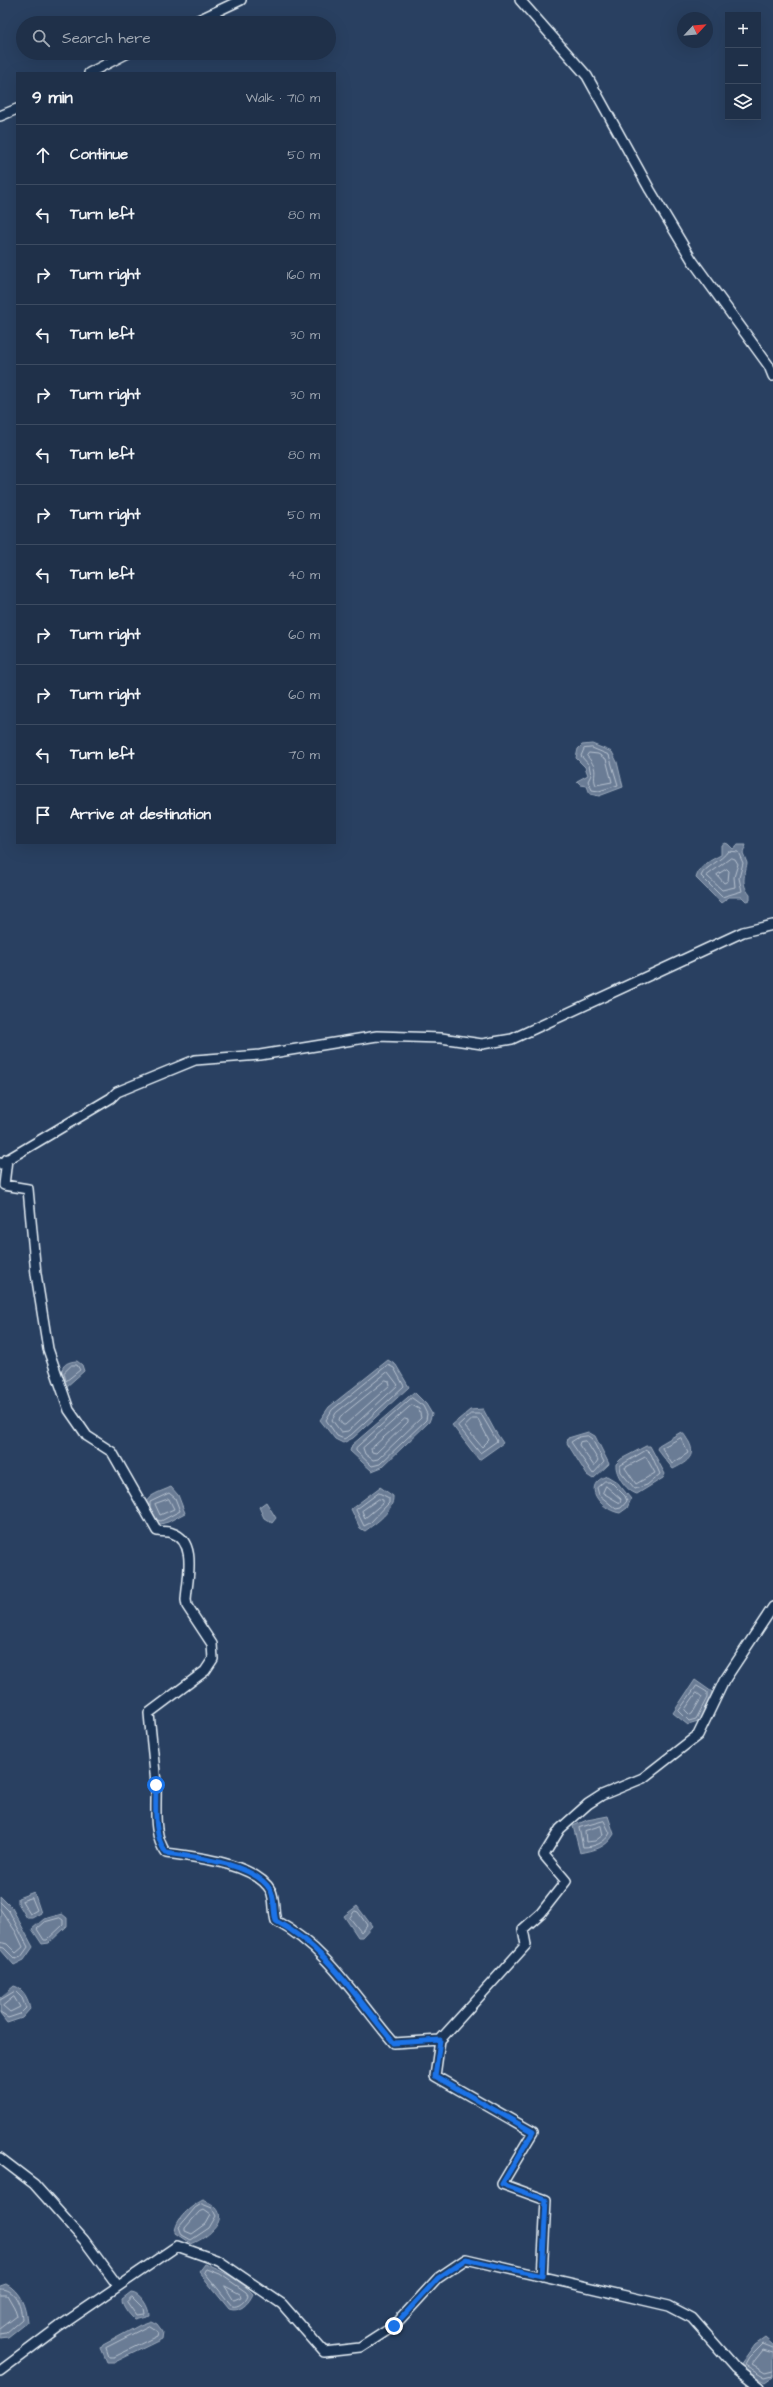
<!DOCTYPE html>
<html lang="en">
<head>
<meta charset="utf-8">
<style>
	:root { --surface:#1f3049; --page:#273850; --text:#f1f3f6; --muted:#a1a9b4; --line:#3c4b61 }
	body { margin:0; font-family:"Architects Daughter",sans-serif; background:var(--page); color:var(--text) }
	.controls { position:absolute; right:12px; top:12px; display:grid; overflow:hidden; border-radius:0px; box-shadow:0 4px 16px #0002 }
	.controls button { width:36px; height:36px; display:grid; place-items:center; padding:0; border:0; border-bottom:1px solid var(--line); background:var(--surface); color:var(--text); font:20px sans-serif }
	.compass { position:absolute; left:677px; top:12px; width:36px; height:36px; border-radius:50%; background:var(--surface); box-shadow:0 4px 16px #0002; rotate:64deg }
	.stop { position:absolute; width:12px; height:12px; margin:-9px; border:3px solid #1a73e8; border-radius:50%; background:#fff }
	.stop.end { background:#1a73e8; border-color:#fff; box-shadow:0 1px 4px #0008 }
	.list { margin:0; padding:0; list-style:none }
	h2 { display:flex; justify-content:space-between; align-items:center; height:52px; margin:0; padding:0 16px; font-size:17px }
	h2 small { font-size:13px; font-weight:400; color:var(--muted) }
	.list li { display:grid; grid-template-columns:26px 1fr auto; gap:12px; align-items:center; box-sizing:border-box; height:60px; padding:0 16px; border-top:1px solid var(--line) }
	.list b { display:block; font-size:15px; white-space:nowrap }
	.list em { font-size:13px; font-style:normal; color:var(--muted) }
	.icon { flex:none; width:22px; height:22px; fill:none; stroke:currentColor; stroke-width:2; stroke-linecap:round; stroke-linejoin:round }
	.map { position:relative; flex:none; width:773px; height:2387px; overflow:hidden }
	.search { position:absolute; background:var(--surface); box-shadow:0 4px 16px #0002; left:16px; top:16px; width:320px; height:44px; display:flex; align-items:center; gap:10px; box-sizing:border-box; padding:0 14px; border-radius:22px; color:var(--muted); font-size:15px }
	.panel { position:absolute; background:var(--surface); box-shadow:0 4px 16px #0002; left:16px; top:72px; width:320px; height:772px; border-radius:0px }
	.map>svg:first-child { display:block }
</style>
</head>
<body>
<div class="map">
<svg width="773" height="2387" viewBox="0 0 773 2387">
	<rect width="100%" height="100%" fill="#294061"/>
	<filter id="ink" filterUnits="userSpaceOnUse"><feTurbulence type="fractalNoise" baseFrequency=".025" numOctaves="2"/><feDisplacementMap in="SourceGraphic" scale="8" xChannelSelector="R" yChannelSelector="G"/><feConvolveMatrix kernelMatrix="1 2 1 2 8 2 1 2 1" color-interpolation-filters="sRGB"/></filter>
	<g filter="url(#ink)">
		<path fill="#6b7c95" stroke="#9dabbd" d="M 592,744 L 612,752 L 617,762 L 623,787 L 599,796 L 590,794 L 587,786 L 581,785 L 577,781 L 588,775 L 585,767 L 576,758 L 578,749 L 582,745 Z
			M 725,843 L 728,844 L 733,849 L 738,845 L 746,845 L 743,853 L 747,863 C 745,876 740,883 750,895 L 750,900 L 746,901 L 742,897 L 729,897 L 721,903 L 696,878 C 699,866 711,860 721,855 L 721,845 Z
			M 388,1360 L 396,1365 L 409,1387 L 353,1438 L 343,1443 L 335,1439 L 320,1420 L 329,1407 Z
			M 77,1361 L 82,1365 L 84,1371 L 66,1387 L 64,1386 C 60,1373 59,1362 77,1361 Z
			M 414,1392 L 426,1404 L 432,1414 L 429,1422 L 382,1467 L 372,1471 L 350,1451 L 352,1445 Z
			M 483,1409 L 495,1431 L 503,1443 L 479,1460 L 452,1425 L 470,1410 Z
			M 588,1432 L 595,1436 L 609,1464 L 593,1479 L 587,1475 L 567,1443 L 568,1438 Z
			M 681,1432 C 685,1434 686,1438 689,1442 C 697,1457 685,1463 673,1469 L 657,1449 L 659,1445 Z
			M 646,1446 L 650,1446 L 665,1474 L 663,1478 L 637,1494 C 626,1491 615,1474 616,1464 L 621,1459 Z
			M 607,1476 L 617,1482 L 631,1499 L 627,1508 L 620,1513 C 601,1510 580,1485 607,1476 Z
			M 171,1487 L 178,1495 L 185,1513 L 168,1522 L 157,1525 L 145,1505 C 148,1494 161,1492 171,1487 Z
			M 380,1487 L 393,1496 C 394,1511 376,1523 365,1531 L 360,1528 L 351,1509 Z
			M 266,1502 L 276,1518 L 272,1523 L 264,1518 L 259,1507 Z
			M 695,1680 L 712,1692 L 711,1699 L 698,1722 L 688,1725 L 673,1713 Z
			M 608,1816 L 614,1834 C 606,1848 595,1850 580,1853 L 573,1826 L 587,1820 Z
			M 34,1892 L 41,1913 L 32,1918 L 27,1918 L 18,1903 L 18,1898 Z
			M 0,1896 L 12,1908 L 33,1947 L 24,1960 L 14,1965 L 0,1949 Z
			M 357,1906 L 372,1926 L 362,1937 L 358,1937 L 344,1916 Z
			M 62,1914 L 67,1918 L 67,1926 L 49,1943 L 42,1944 L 32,1929 L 44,1919 Z
			M 14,1986 C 23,1988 29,2000 30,2009 L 22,2018 L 7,2023 L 0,2014 L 0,1998 Z
			M 203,2200 C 236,2212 213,2236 191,2244 L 175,2233 C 175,2219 191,2206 203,2200 Z
			M 205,2264 C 222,2271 241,2280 253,2294 C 249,2303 240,2313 229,2309 L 199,2272 Z
			M 6,2284 C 20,2291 26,2307 27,2322 L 8,2337 L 0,2338 L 0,2286 Z
			M 131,2292 C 140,2292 149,2307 149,2315 L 134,2319 C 129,2314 122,2306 122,2299 Z
			M 151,2321 L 157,2324 L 163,2332 L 162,2339 L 115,2362 L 107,2362 L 101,2348 L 103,2345 L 140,2325 Z
			M 765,2338 L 773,2345 L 773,2377 L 766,2382 L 744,2371 L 740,2366 L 755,2345 Z"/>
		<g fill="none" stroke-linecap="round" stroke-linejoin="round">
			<path stroke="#b6c2d0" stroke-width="1" d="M 592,748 L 609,755 L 618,785 L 599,791 L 592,790 L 588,781 L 591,775 L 589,765 L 581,756 L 584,749 Z
				M 589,753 L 598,754 L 606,759 L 612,782 L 596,785 C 591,774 601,772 587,756 Z
				M 728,851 L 738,852 L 743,863 L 739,878 L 742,891 L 722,897 L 701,876 C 704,867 722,861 728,851 Z
				M 731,858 L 735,859 L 738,864 L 734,877 L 735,887 L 722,890 L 707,876 Z
				M 727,869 L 729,871 L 728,881 L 724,883 L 717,875 Z
				M 72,1365 L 77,1365 L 80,1370 L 66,1381 L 64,1373 Z
				M 388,1365 L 394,1368 L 404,1386 L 351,1435 L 344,1439 L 337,1436 L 326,1420 L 332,1410 Z
				M 388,1372 L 398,1385 L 348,1431 L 341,1432 L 332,1420 L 336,1413 Z
				M 386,1380 L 389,1381 L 390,1385 L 345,1425 L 343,1425 L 339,1420 L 340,1417 Z
				M 412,1398 L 423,1406 L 427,1414 L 426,1420 L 380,1464 L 372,1466 L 356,1451 L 356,1448 Z
				M 412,1405 L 419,1409 L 421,1418 L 378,1459 L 373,1460 L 365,1454 L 363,1448 Z
				M 471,1414 L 481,1414 L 497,1441 L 480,1453 L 458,1426 Z
				M 405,1419 L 408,1420 L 408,1422 L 376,1453 L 372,1452 L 371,1449 Z
				M 473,1419 L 478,1419 L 489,1440 L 482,1447 L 465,1427 Z
				M 588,1436 L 592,1439 L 604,1462 L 593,1474 L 571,1442 L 579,1437 Z
				M 681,1438 L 688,1453 L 672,1464 L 662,1448 Z
				M 586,1441 L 598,1460 L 594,1466 L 579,1445 L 580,1442 Z
				M 647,1450 L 651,1454 L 660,1474 L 647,1485 L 635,1489 L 621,1472 L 620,1466 Z
				M 646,1457 L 655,1473 L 636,1484 L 625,1468 Z
				M 605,1481 L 610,1481 L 625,1496 L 627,1501 L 621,1508 L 616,1509 L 599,1495 L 597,1488 Z
				M 606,1486 L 621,1499 L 620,1503 L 603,1493 Z
				M 379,1493 L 389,1498 L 389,1503 L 370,1523 L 364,1526 L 356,1510 Z
				M 169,1499 L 174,1509 L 160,1515 L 155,1504 Z
				M 379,1499 L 383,1500 L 383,1503 L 365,1518 L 362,1511 Z
				M 150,1507 L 150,1502 L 169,1493 L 175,1498 L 180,1511 L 161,1521 L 157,1520
				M 697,1686 L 707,1692 L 707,1698 L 696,1719 L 689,1721 L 679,1711 Z
				M 697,1693 L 702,1697 L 692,1714 L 690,1715 L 685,1710 Z
				M 604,1821 L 610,1833 C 605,1843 594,1847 583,1847 L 579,1828 Z
				M 601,1826 L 603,1835 L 595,1841 L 586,1842 L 585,1831 Z
				M 32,1898 L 37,1910 L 30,1914 L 22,1901 Z
				M 0,1902 L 9,1911 L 28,1947 L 21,1957 L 15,1959 L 4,1948 L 0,1947
				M 0,1909 L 16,1932 L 23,1947 L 16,1953 L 7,1944 L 0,1942
				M 355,1911 L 358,1912 L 367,1925 L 361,1932 L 350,1918 Z
				M 60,1918 L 63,1920 L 63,1925 L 47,1940 L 44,1940 L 37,1929 L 45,1922 Z
				M 14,1997 L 20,2007 L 10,2012 L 3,2006 Z
				M 0,2000 L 15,1991 L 22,1998 L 26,2008 L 20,2014 L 8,2018 L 0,2013
				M 202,2204 L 212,2208 L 216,2216 L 209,2228 L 191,2240 L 182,2235 L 179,2227 L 195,2208 Z
				M 204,2210 L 211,2215 L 206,2224 L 192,2234 L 185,2231 L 185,2228 L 199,2212 Z
				M 207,2269 L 220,2274 L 246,2292 L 248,2295 C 246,2301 238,2308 232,2306 L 205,2273 Z
				M 225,2286 L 240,2294 L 241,2297 L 234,2300 Z
				M 0,2289 C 15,2288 21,2305 22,2319 L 6,2333 L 0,2334
				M 0,2295 L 7,2295 L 14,2307 L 17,2316 L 0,2329
				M 132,2297 L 143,2308 L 144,2314 L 136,2315 L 127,2302 Z
				M 149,2326 L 158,2332 L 157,2336 L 114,2357 L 109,2357 L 106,2348 Z
				M 773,2348 L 763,2344 L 749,2358 L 745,2365 L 765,2377 L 773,2375
				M 773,2353 L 763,2350 L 752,2364 L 765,2372 L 773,2370"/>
			<g stroke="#e8f1f8" stroke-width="12">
				<path id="minor" d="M 520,0 L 587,76 L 650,190 L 692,260 L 769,366 L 773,376
					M 192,23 L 241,0
					M 89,73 L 128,53
					M 0,116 L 17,109
					M 7,1159 L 4,1185 L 28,1189 L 36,1274 L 48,1349 L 69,1410 L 87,1436 L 112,1452 L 157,1531 C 161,1532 168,1531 172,1533 C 198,1541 187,1580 186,1600 L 187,1606 L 212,1644 L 213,1659 L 205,1671 L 149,1713 C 151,1737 154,1760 156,1784 C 157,1807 152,1834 166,1853 C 194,1857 256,1863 271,1891 C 275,1900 273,1911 276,1921 C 328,1949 357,2000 394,2043 L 440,2040
					M 0,1164 L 111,1098 L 117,1092 L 195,1060 L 260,1055 L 377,1036 L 441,1038 L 482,1044 L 512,1039 L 743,932 L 773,925
					M 0,2158 L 34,2184 L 84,2240 L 118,2286
					M 542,2277 L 546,2200 L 502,2184 L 533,2132 L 435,2076 L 440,2040 L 526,1945 L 523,1929 L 541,1913 L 566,1881 L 544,1855 L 560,1829 L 588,1804 L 602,1795 L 643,1778 L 698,1735 L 724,1681 L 773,1607
					M 0,2371 L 60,2326 L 177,2246 L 219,2261 L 282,2304 L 324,2352 L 360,2348 L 394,2326 L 438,2278 L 466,2259 L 669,2306 L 692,2318 L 736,2368 L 760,2387"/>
			</g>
			<use href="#minor" stroke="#1d3557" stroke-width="9"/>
		</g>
	</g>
	<g fill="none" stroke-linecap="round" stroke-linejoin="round" filter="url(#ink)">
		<path stroke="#1a73e8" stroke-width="5" d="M 156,1785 C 156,1807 153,1835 166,1853 C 193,1857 256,1863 271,1891 C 275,1900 273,1911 276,1921 C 328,1949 357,2000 394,2043 L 440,2040 L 435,2076 L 533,2132 L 502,2184 L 546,2200 L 542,2276 L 466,2259 L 438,2278 L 394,2326"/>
	</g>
</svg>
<div class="controls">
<button>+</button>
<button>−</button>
<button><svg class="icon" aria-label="layers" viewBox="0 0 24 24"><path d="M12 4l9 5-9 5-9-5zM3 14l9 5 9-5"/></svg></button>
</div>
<svg class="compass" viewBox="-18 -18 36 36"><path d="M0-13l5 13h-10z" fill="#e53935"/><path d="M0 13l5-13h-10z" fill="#a1a9b4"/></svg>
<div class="stop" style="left:156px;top:1785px"></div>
<div class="stop end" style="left:394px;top:2326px"></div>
<div class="search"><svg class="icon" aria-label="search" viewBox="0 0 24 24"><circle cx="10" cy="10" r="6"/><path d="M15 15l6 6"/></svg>Search here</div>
<section class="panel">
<h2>9 min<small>Walk · 710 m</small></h2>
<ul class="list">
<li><svg class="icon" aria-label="ahead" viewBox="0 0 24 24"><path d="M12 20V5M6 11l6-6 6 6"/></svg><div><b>Continue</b></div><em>50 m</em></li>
<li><svg class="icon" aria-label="left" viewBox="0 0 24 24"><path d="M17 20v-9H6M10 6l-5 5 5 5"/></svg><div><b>Turn left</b></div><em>80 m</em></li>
<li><svg class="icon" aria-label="right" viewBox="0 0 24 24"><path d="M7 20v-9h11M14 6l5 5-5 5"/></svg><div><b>Turn right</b></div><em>160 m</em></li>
<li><svg class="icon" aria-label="left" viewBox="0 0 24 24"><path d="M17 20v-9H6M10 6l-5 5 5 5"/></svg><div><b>Turn left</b></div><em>30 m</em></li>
<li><svg class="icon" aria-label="right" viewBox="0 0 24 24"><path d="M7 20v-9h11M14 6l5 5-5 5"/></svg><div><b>Turn right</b></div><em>30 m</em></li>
<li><svg class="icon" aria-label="left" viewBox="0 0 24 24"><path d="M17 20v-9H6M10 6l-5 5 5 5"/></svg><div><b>Turn left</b></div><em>80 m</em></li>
<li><svg class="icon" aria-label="right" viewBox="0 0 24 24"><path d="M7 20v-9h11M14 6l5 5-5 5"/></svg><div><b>Turn right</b></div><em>50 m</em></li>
<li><svg class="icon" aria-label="left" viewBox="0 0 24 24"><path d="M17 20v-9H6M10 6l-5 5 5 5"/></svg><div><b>Turn left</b></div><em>40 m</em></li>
<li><svg class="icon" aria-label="right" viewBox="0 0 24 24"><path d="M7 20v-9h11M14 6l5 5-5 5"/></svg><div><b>Turn right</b></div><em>60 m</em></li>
<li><svg class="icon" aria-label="right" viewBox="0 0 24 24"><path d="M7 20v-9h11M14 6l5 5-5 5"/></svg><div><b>Turn right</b></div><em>60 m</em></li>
<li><svg class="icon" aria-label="left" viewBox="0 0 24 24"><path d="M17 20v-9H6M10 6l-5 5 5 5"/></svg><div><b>Turn left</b></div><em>70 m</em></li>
<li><svg class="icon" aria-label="arrive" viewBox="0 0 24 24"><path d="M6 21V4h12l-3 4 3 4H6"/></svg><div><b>Arrive at destination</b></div></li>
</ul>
</section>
</div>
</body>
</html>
